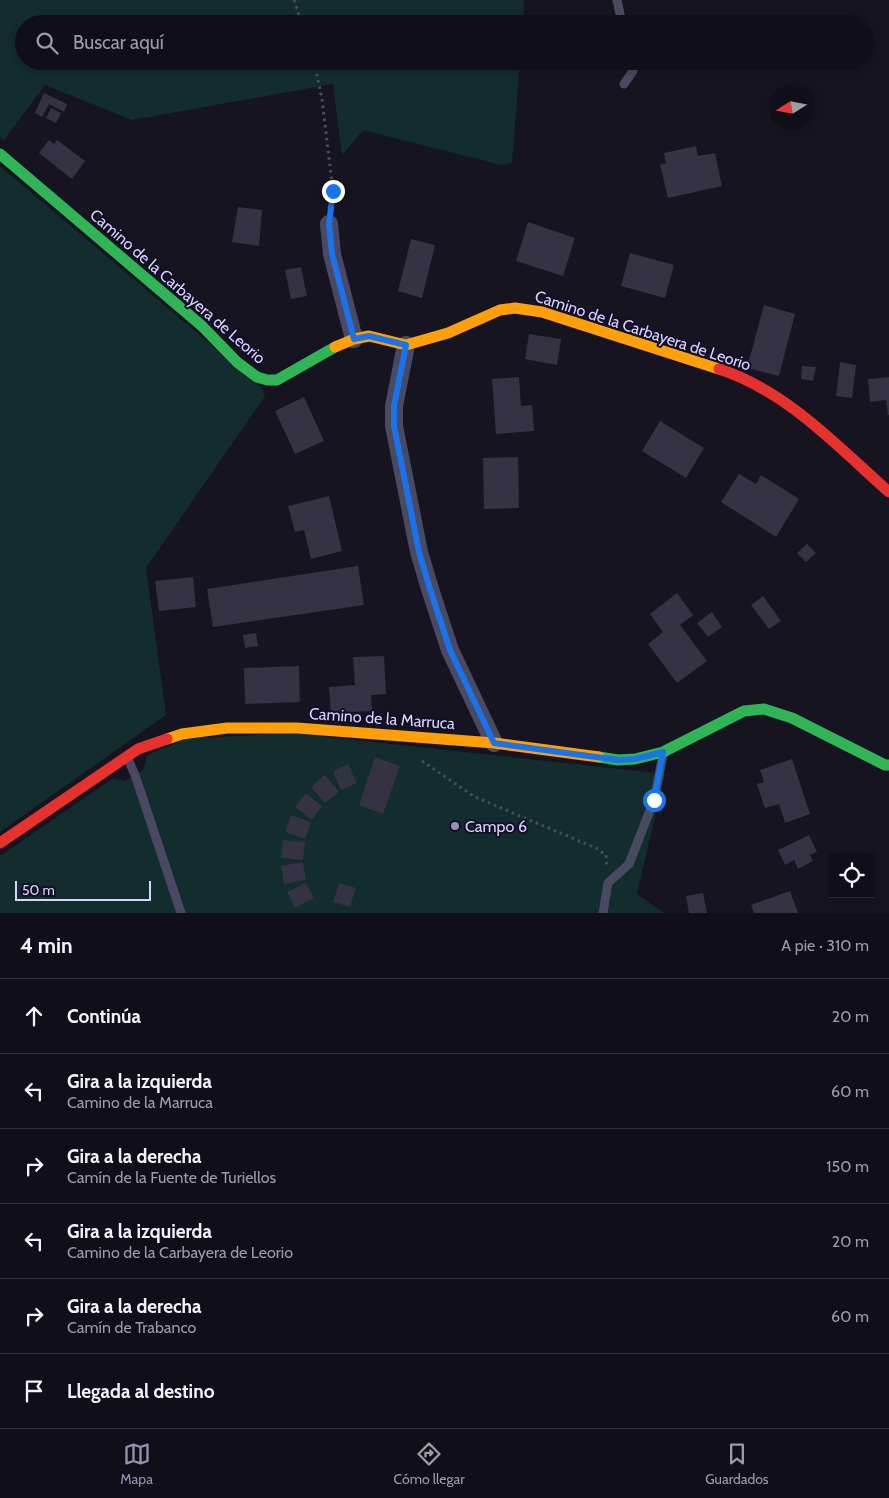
<!DOCTYPE html>
<html lang="es">
<head>
<meta charset="utf-8">
<style>
	:root { --surface:#100f19; --page:#191822; --text:#f1f3f6; --muted:#9c9ca2; --line:#302f38; --accent:#9591b1 }
	body { margin:0; font-family:Cabin,sans-serif; background:var(--page); color:var(--text) }
	.controls { position:absolute; right:15px; bottom:15px; display:grid; overflow:hidden; border-radius:0px; box-shadow:0 2px 8px #0003 }
	.controls button { width:45px; height:45px; display:grid; place-items:center; padding:0; border:0; border-bottom:1px solid var(--line); background:var(--surface); color:var(--text); font:25px sans-serif }
	.compass { position:absolute; left:769px; top:85px; width:45px; height:45px; border-radius:50%; background:var(--surface); box-shadow:0 2px 8px #0003; rotate:259deg }
	.scale { position:absolute; left:15px; bottom:12px; width:136px; box-sizing:border-box; padding-left:5px; border:2px solid #d9d4ff; border-top:0; font-size:14px; line-height:18px; white-space:nowrap; color:#d9d4ff; -webkit-text-stroke:4px #130f26; paint-order:stroke }
	.stop { position:absolute; width:15px; height:15px; margin:-11px; border:4px solid #1a73e8; border-radius:50%; background:#fff }
	.stop.end { background:#1a73e8; border-color:#fff; box-shadow:0 1px 5px #0008 }
	.list { margin:0; padding:0; list-style:none }
	h2 { display:flex; justify-content:space-between; align-items:center; height:65px; margin:0; padding:0 20px; font-size:21px }
	h2 small { font-size:16px; font-weight:400; color:var(--muted) }
	.list li { display:grid; grid-template-columns:32px 1fr auto; gap:15px; align-items:center; box-sizing:border-box; height:75px; padding:0 20px; border-top:1px solid var(--line) }
	.list b { display:block; font-size:19px; white-space:nowrap }
	.list p { margin:0; font-size:16px; white-space:nowrap; color:var(--muted) }
	.list em { font-size:16px; font-style:normal; color:var(--muted) }
	.icon { flex:none; width:28px; height:28px; fill:none; stroke:currentColor; stroke-width:2; stroke-linecap:round; stroke-linejoin:round }
	.map { position:relative; flex:none; width:889px; height:913px; overflow:hidden }
	.search { position:absolute; background:var(--surface); box-shadow:0 2px 8px #0003; left:15px; right:15px; top:15px; height:55px; display:flex; align-items:center; gap:12px; box-sizing:border-box; padding:0 18px; border-radius:28px; color:var(--muted); font-size:19px }
	.sheet { height:515px; background:var(--surface) }
	nav { display:flex; justify-content:space-around; align-items:center; box-sizing:border-box; height:70px; border-top:1px solid var(--line); background:var(--surface); font-size:14px; color:var(--muted) }
	nav a { display:grid; justify-items:center; gap:2px }
	nav .on { color:var(--accent) }
	.map>svg:first-child { display:block }
</style>
</head>
<body>
<div class="map">
<svg width="889" height="913" viewBox="0 0 889 913">
	<rect width="100%" height="100%" fill="#161421"/>
	<path fill="#132c2d" d="M 0,0 L 524,0 L 523,24 L 24,24 L 24,61 L 520,61 L 512,163 L 501,165 L 363,130 L 342,155 L 333,84 L 132,120 L 45,85 L 4,140 L 0,138 Z
		M 0,166 L 262,388 L 265,396 L 146,568 L 166,715 L 0,832 Z
		M 291,733 L 665,774 L 637,894 L 664,913 L 0,913 L 0,856 L 112,779 L 125,781 L 144,769 L 147,755 L 186,739 Z"/>
	<path fill="#343243" d="M 44,93 L 67,104 L 64,112 L 49,104 L 42,117 L 35,113 Z
		M 51,108 L 61,113 L 56,123 L 46,118 Z
		M 49,140 L 54,144 L 57,140 L 85,161 L 72,179 L 39,153 Z
		M 696,146 L 698,156 L 715,153 L 722,186 L 668,198 L 660,165 L 666,163 L 664,153 Z
		M 238,207 L 262,210 L 259,246 L 232,242 Z
		M 528,222 L 575,238 L 563,276 L 516,261 Z
		M 411,239 L 435,245 L 422,298 L 398,291 Z
		M 630,253 L 674,265 L 665,298 L 621,286 Z
		M 301,267 L 307,296 L 291,299 L 285,270 Z
		M 764,305 L 795,314 L 779,376 L 747,368 Z
		M 529,334 L 561,339 L 557,365 L 525,359 Z
		M 840,362 L 856,365 L 852,398 L 836,396 Z
		M 802,366 L 816,367 L 813,381 L 801,379 Z
		M 519,377 L 521,406 L 532,405 L 534,431 L 496,434 L 492,379 Z
		M 889,377 L 889,415 L 888,415 L 886,400 L 870,402 L 868,379 Z
		M 304,397 L 324,441 L 295,454 L 275,411 Z
		M 660,421 L 704,448 L 686,478 L 642,451 Z
		M 518,457 L 519,508 L 484,509 L 483,458 Z
		M 739,474 L 756,484 L 761,475 L 799,499 L 776,537 L 721,502 Z
		M 329,496 L 342,551 L 311,559 L 304,530 L 295,532 L 288,506 Z
		M 807,544 L 816,553 L 806,562 L 797,553 Z
		M 358,566 L 364,605 L 213,627 L 207,589 Z
		M 193,577 L 196,607 L 159,611 L 155,581 Z
		M 677,593 L 693,615 L 680,625 L 707,661 L 677,683 L 648,644 L 663,632 L 650,614 Z
		M 763,596 L 781,621 L 769,629 L 751,605 Z
		M 712,612 L 722,627 L 708,637 L 697,623 Z
		M 256,633 L 258,646 L 245,648 L 243,635 Z
		M 384,656 L 386,694 L 371,695 L 372,711 L 331,713 L 329,687 L 355,685 L 353,657 Z
		M 299,666 L 300,702 L 245,704 L 244,668 Z
		M 375,757 L 400,766 L 383,814 L 359,805 Z
		M 792,759 L 810,814 L 785,823 L 779,804 L 765,808 L 757,784 L 764,782 L 760,770 Z
		M 348,764 L 357,783 L 341,790 L 333,771 Z
		M 325,775 L 339,792 L 325,803 L 311,787 Z
		M 306,793 L 322,806 L 312,820 L 295,807 Z
		M 291,815 L 311,822 L 305,839 L 285,832 Z
		M 809,835 L 817,852 L 810,855 L 813,861 L 798,869 L 794,860 L 785,865 L 778,850 Z
		M 283,840 L 305,842 L 303,860 L 281,858 Z
		M 303,862 L 306,880 L 284,884 L 281,866 Z
		M 306,883 L 314,898 L 295,908 L 287,892 Z
		M 339,883 L 356,888 L 350,907 L 333,902 Z
		M 790,891 L 798,913 L 754,913 L 751,905 Z
		M 703,893 L 707,913 L 689,913 L 686,896 Z"/>
	<g fill="none" stroke-linecap="round" stroke-linejoin="round">
		<path stroke="#44505f" stroke-width="3" stroke-dasharray="2.5 4" stroke-linecap="butt" d="M 294,0 L 302,24
			M 314,61 L 322,99 L 333,191 L 331,209
			M 422,761 L 475,797 L 596,848 L 606,855 L 607,866"/>
		<path stroke="#4a4962" stroke-width="9" d="M 617,0 L 622,24
			M 624,84 L 633,71 L 631,61
			M 128,759 L 135,775 L 181,913
			M 603,913 L 608,883 L 629,864 L 654,800 L 663,755"/>
		<path stroke="#4a4962" stroke-width="18" d="M 329,224 L 332,254 L 354,339
			M 406,345 L 394,406 L 394,426 L 419,552 L 430,589 L 450,650 L 494,743"/>
		<path stroke="#30b455" stroke-width="11" d="M 0,154 L 202,326 L 237,362 L 257,377 L 267,380 L 277,380 L 335,347
			M 599,757 L 618,760 L 635,759 L 663,752 L 744,711 L 764,709 L 792,718 L 885,765 L 889,765"/>
		<path stroke="#ff9f0a" stroke-width="11" d="M 335,347 L 354,339 L 369,336 L 406,345 L 448,333 L 500,310 L 515,308 L 542,312 L 719,369
			M 167,739 L 182,734 L 227,728 L 297,728 L 494,743 L 599,757"/>
		<path stroke="#e5322d" stroke-width="11" d="M 719,369 C 787,391 837,446 889,492
			M 0,843 L 138,749 L 167,739"/>
	</g>
	<g fill="none" stroke-linecap="round" stroke-linejoin="round">
		<path stroke="#1a73e8" stroke-width="6" d="M 333,191 L 329,224 L 332,254 L 354,339 L 369,336 L 406,345 L 394,406 L 394,426 L 419,552 L 430,589 L 450,650 L 494,743 L 618,760 L 635,759 L 663,752 L 654,800"/>
	</g>
	<circle fill="#9591b1" stroke="#130f26" stroke-width="2" cx="455" cy="826" r="5"/>
	<g text-anchor="middle" stroke-width="4" stroke-linejoin="round" paint-order="stroke">
		<g font-size="16" fill="#d9d4ff" stroke="#130f26">
			<text transform="translate(178 286) rotate(41)" y="6">Camino de la Carbayera de Leorio</text>
			<text transform="translate(643 330) rotate(18)" y="6">Camino de la Carbayera de Leorio</text>
			<text transform="translate(382 718) rotate(4)" y="6">Camino de la Marruca</text>
		</g>
		<g font-size="16" fill="#d9d4ff" stroke="#130f26" text-anchor="start">
			<text x="465" y="832">Campo 6</text>
		</g>
	</g>
</svg>
<div class="controls">
<button><svg class="icon" aria-label="locate" viewBox="0 0 24 24"><circle cx="12" cy="12" r="6"/><path d="M12 2v4M12 18v4M2 12h4M18 12h4"/></svg></button>
</div>
<svg class="compass" viewBox="-18 -18 36 36"><path d="M0-13l5 13h-10z" fill="#e53935"/><path d="M0 13l5-13h-10z" fill="#9c9ca2"/></svg>
<div class="scale">50 m</div>
<div class="stop" style="left:654px;top:800px"></div>
<div class="stop end" style="left:333px;top:191px"></div>
<div class="search"><svg class="icon" aria-label="search" viewBox="0 0 24 24"><circle cx="10" cy="10" r="6"/><path d="M15 15l6 6"/></svg>Buscar aquí</div>
</div>
<section class="sheet">
<h2>4 min<small>A pie · 310 m</small></h2>
<ul class="list">
<li><svg class="icon" aria-label="ahead" viewBox="0 0 24 24"><path d="M12 20V5M6 11l6-6 6 6"/></svg><div><b>Continúa</b></div><em>20 m</em></li>
<li><svg class="icon" aria-label="left" viewBox="0 0 24 24"><path d="M17 20v-9H6M10 6l-5 5 5 5"/></svg><div><b>Gira a la izquierda</b><p>Camino de la Marruca</p></div><em>60 m</em></li>
<li><svg class="icon" aria-label="right" viewBox="0 0 24 24"><path d="M7 20v-9h11M14 6l5 5-5 5"/></svg><div><b>Gira a la derecha</b><p>Camín de la Fuente de Turiellos</p></div><em>150 m</em></li>
<li><svg class="icon" aria-label="left" viewBox="0 0 24 24"><path d="M17 20v-9H6M10 6l-5 5 5 5"/></svg><div><b>Gira a la izquierda</b><p>Camino de la Carbayera de Leorio</p></div><em>20 m</em></li>
<li><svg class="icon" aria-label="right" viewBox="0 0 24 24"><path d="M7 20v-9h11M14 6l5 5-5 5"/></svg><div><b>Gira a la derecha</b><p>Camín de Trabanco</p></div><em>60 m</em></li>
<li><svg class="icon" aria-label="arrive" viewBox="0 0 24 24"><path d="M6 21V4h12l-3 4 3 4H6"/></svg><div><b>Llegada al destino</b></div></li>
</ul>
</section>
<nav>
<a class="on"><svg class="icon" aria-label="map" viewBox="0 0 24 24"><path d="M3 6l6-2 6 2 6-2v14l-6 2-6-2-6 2zM9 4v14M15 6v14"/></svg>Mapa</a>
<a><svg class="icon" aria-label="directions" viewBox="0 0 24 24"><path d="M12 3l9 9-9 9-9-9zM9 14v-3h6M13 9l2 2-2 2"/></svg>Cómo llegar</a>
<a><svg class="icon" aria-label="saved" viewBox="0 0 24 24"><path d="M7 4h10v16l-5-4-5 4z"/></svg>Guardados</a>
</nav>
</body>
</html>
